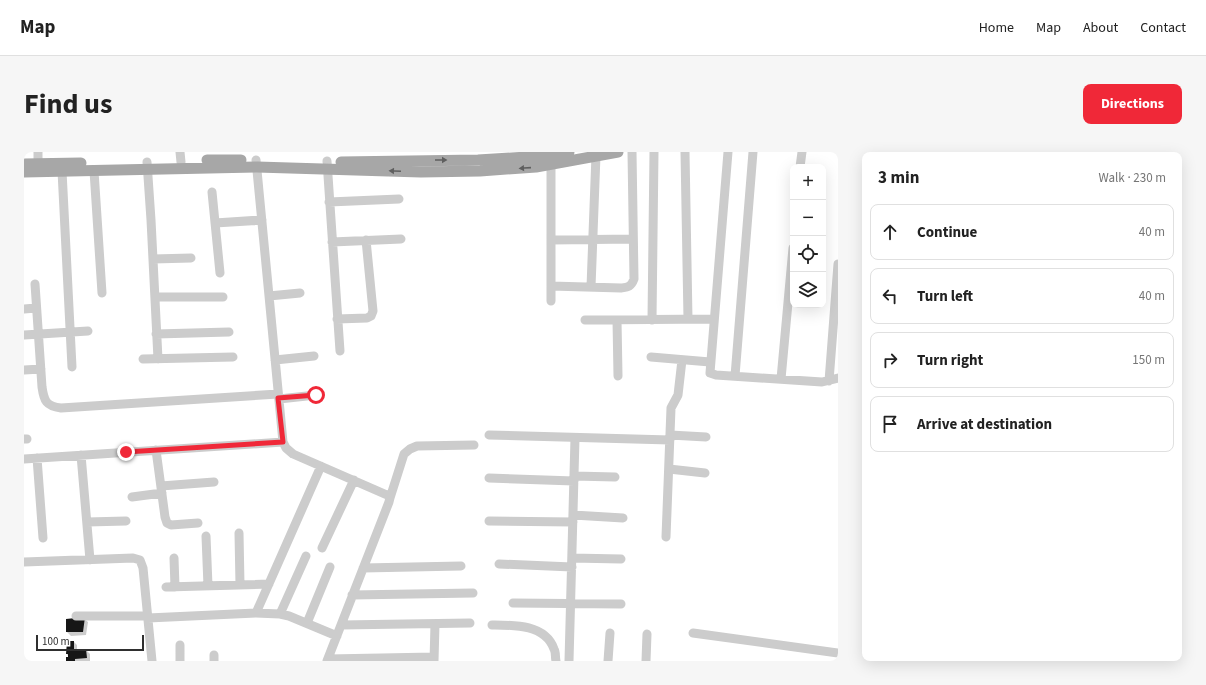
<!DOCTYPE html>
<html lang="en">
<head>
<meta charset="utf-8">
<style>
	:root { --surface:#fff; --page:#f6f6f6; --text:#222; --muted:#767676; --line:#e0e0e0; --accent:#f02838 }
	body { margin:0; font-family:"Source Sans 3",sans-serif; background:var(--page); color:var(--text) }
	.controls { position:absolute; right:12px; top:12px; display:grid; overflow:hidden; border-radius:8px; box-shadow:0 4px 16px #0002 }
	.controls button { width:36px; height:36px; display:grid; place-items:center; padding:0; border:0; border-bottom:1px solid var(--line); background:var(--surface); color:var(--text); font:20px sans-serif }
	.scale { position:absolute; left:12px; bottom:10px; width:108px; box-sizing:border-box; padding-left:4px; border:2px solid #2f2f2f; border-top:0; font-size:11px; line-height:14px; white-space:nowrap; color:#2f2f2f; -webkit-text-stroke:3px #fff; paint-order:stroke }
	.stop { position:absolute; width:12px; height:12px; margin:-9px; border:3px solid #f02838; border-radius:50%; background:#fff }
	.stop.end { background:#f02838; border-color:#fff; box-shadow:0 1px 4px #0008 }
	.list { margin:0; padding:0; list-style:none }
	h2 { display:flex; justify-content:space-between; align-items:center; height:52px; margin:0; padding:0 16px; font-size:17px }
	h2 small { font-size:13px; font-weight:400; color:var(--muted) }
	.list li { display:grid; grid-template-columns:26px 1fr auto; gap:12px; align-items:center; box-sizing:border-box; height:56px; margin:0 8px 8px; padding:0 8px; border:1px solid var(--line); border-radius:8px }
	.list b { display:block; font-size:15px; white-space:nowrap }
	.list em { font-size:13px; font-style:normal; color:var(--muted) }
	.icon { flex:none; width:22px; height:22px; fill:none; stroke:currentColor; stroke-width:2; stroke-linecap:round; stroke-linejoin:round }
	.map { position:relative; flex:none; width:814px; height:509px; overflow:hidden; border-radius:8px }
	header { display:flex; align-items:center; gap:24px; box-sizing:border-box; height:56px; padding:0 20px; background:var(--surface); border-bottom:1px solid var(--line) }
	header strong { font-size:19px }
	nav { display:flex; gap:22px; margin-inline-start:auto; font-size:14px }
	.intro { display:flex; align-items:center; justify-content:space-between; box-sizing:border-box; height:96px; padding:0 24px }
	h1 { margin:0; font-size:28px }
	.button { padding:10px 18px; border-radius:8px; background:var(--accent); color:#fff; font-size:14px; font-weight:700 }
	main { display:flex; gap:24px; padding:0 24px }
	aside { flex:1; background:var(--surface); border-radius:8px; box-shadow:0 4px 16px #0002 }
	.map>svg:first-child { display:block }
</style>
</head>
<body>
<header>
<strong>Map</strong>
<nav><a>Home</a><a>Map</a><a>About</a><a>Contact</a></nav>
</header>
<div class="intro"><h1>Find us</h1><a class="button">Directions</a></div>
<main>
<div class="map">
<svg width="814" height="509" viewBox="0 0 814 509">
	<rect width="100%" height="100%" fill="#fff"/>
	<path fill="#0003" d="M 60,467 L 64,470 L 62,483 L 47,484 L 43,480 Z
		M 50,490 L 53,493 L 53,498 L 62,498 L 66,502 L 66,509 L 43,509 L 45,506 L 43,502 Z"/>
	<path fill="#161616" d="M 61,465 L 59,480 L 42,480 L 42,467 Z
		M 43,489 L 50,489 L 50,498 L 62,497 L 63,506 L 51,507 L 51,509 L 42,509 L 42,505 L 44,505 L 44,502 L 42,502 Z"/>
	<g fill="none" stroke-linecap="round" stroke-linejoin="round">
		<path stroke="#ccc" stroke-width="9" d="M 156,0 L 157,10
			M 661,0 L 664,167
			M 704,0 L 686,221 L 692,223 L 798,230 L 814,226
			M 232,8 L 259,290 L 262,296 L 269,302 L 363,343 L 366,346 L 365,350 L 303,509
			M 303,9 L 316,199
			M 123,10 L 127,68 L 134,207
			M 14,12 L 14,0
			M 776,15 L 778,0
			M 38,19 L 48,215
			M 70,19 L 78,141
			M 188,40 L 196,121
			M 305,50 L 375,47
			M 191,71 L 238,68
			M 527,88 L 609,87
			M 308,90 L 377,87
			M 129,107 L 167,106
			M 11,132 L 18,235 C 20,249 22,254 37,256 L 254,242
			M 527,134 L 597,136 C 604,135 607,135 610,127 L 608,0
			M 567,135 L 572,3
			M 245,144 L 276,141
			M 131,145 L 199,145
			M 527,149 L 527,6
			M 0,157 L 12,156
			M 313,167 L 343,166 L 347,164 L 349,159 L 342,88
			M 561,168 L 690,167
			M 593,168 L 594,224
			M 628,168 L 630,0
			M 132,182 L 205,180
			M 0,183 L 64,179
			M 627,205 L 686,210
			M 119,207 L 209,205
			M 251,208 L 290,204
			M 0,218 L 17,217
			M 711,224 L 729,0
			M 757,227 L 769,96
			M 805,229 L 814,112
			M 255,247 L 292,243
			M 465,283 L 646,288
			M 646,283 L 682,285
			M 0,287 L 3,287
			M 132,298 L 141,365 L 143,371 L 147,373 L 174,371
			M 57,303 L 66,408
			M 13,306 L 19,386
			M 0,307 L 259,290
			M 645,317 L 681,321
			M 550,324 L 591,325
			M 465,326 L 550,329
			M 137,334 L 190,330
			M 108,345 L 138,341
			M 366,346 L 380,302 L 386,297 L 393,294 L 450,293
			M 549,363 L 599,366
			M 465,369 L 549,370
			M 63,370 L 102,369
			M 215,381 L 216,433
			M 182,384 L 184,434
			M 642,385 L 647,256 L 654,243 L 658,208
			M 298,396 L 330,328
			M 150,406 L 151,435
			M 548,406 L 597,407
			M 0,410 L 109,406 L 116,408 L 119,416 L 128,509
			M 475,412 L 548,415
			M 339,416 L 437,414
			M 142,435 L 245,432
			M 328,443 L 449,441
			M 489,451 L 597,452
			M 232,461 L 297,314
			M 256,462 L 282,404
			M 52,464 L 124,464
			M 124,466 L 232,461 L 256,462 L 265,464 L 313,484
			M 283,471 L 306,415
			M 317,473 L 446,471
			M 468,473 C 489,473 521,472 530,497 C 532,500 531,505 532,509
			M 669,481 L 814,501
			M 156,493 L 156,509
			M 190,503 L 190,509
			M 304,507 L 410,505
			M 410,509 L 411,472
			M 545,509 L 551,286
			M 584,509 L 586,481
			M 622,509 L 623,482"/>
		<path stroke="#a7a7a7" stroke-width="11" d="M 183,8 L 217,8
			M 317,10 L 454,8 L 520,4 L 545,0
			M 0,12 L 57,11
			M 0,20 L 233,15 L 397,20 L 456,19 L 512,15 L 594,0"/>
	</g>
	<defs><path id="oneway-solid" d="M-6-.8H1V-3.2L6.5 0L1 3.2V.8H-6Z"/></defs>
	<g fill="#5f5f5f">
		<use href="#oneway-solid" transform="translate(417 8)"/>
		<use href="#oneway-solid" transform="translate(501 16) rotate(176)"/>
		<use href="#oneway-solid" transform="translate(371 19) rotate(-178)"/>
	</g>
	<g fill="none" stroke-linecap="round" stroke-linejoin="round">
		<path stroke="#f02838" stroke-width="5" d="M 102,300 L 259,290 L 254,246 L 292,243"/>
	</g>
</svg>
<div class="controls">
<button>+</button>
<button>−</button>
<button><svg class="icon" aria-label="locate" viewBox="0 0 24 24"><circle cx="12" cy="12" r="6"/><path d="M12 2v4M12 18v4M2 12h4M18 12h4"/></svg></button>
<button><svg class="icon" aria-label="layers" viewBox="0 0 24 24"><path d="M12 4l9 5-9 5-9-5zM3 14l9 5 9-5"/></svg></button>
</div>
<div class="scale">100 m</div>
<div class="stop" style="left:292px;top:243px"></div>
<div class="stop end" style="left:102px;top:300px"></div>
</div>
<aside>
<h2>3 min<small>Walk · 230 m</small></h2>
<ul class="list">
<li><svg class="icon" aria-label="ahead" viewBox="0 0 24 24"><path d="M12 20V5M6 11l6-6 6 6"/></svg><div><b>Continue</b></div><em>40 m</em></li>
<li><svg class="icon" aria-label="left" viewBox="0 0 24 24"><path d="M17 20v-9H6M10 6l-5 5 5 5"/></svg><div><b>Turn left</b></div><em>40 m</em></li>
<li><svg class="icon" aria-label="right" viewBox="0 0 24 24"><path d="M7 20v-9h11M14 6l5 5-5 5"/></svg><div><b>Turn right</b></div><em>150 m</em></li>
<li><svg class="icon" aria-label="arrive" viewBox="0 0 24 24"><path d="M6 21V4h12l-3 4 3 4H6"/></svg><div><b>Arrive at destination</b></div></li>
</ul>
</aside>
</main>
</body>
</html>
